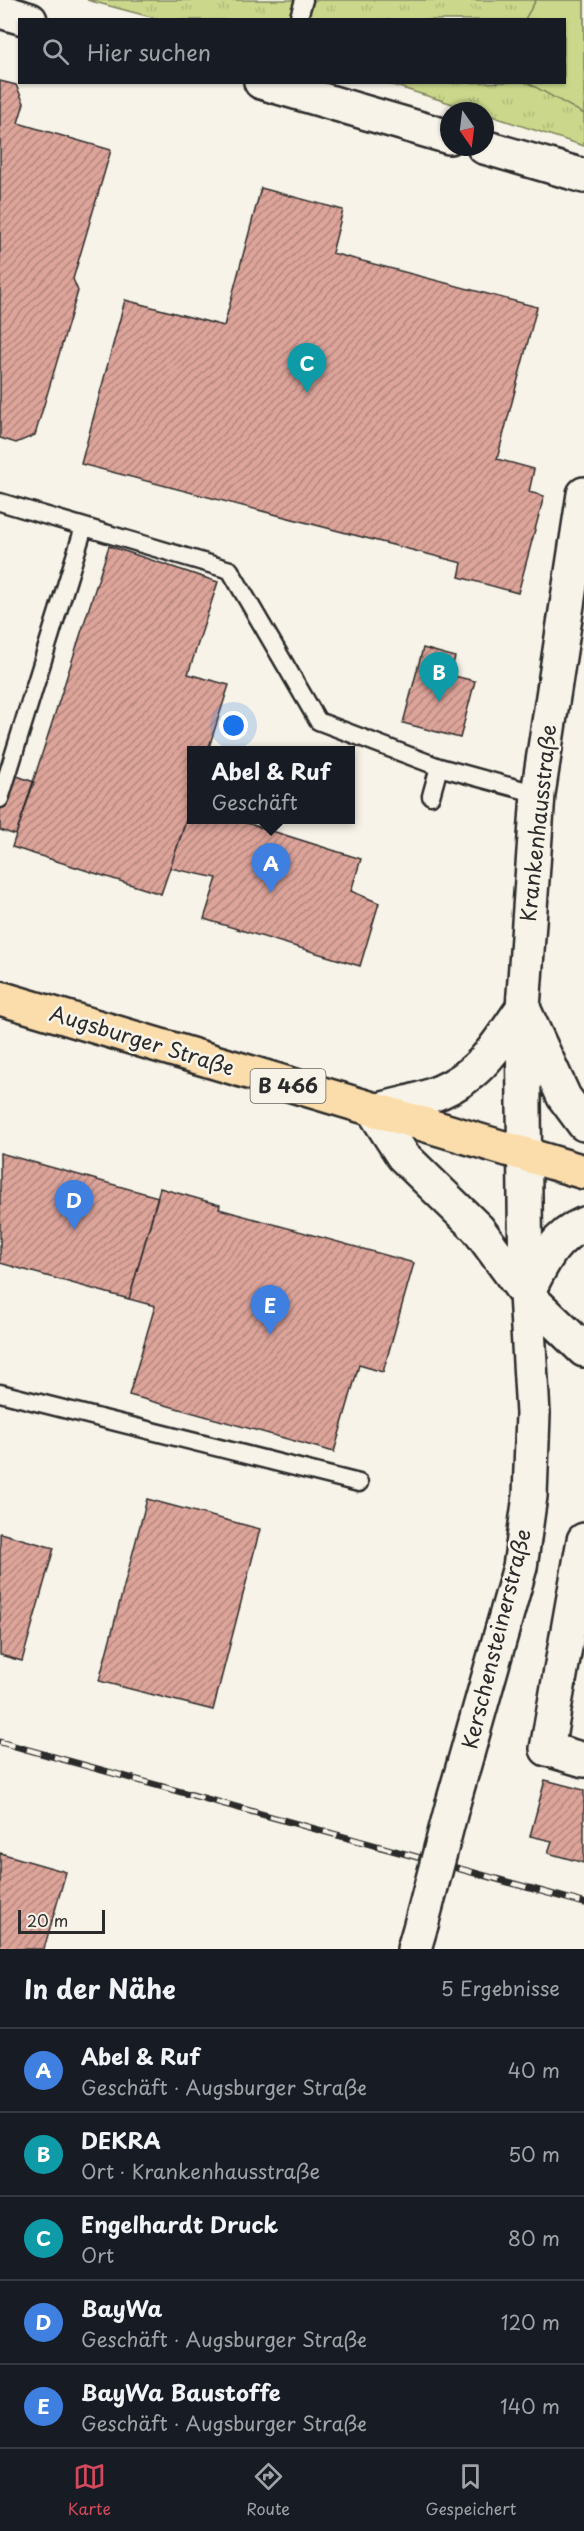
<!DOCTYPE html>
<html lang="de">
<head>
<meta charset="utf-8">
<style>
	:root { --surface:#171b24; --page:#20242c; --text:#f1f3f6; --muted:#9ea1a6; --line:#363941; --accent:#d1495b }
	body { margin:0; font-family:"Playpen Sans",sans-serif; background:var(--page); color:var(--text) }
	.compass { position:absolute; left:440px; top:102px; width:54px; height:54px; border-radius:50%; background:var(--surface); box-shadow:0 2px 4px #0004; rotate:166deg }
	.scale { position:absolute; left:18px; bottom:15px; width:87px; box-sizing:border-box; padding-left:6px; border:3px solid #2b2b2b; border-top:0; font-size:16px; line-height:21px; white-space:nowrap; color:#2b2b2b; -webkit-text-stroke:4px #f7f3e8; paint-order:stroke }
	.you { position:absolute; left:234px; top:726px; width:21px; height:21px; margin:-15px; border:4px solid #fff; border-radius:50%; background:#1a73e8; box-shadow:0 0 0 9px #1a73e833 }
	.badge { display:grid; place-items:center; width:39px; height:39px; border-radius:50%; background:var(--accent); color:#fff; font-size:20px; font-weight:700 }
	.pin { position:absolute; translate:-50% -50px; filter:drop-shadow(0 2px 3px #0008) }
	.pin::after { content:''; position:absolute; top:32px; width:21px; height:18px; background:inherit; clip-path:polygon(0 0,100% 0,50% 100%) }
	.popup { position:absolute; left:187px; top:746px; width:168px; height:78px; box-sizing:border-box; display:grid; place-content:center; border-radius:0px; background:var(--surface); filter:drop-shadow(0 2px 4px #0005); font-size:20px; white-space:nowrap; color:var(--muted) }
	.popup b { font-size:22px; color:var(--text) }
	.popup::after { content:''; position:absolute; left:50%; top:100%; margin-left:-12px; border:12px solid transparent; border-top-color:var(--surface) }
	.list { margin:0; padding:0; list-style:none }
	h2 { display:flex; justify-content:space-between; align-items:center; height:78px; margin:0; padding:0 24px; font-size:26px }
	h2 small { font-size:20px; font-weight:400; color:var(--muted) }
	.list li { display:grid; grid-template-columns:39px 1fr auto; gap:18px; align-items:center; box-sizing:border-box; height:84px; padding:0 24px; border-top:2px solid var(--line) }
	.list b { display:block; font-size:22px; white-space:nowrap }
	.list p { margin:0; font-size:20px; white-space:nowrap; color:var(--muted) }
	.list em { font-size:20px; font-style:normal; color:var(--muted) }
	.icon { flex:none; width:33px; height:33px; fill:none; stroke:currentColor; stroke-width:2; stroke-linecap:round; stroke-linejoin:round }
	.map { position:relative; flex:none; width:584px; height:1949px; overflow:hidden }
	.search { position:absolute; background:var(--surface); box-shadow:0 2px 4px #0004; left:18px; right:18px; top:18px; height:66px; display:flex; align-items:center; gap:15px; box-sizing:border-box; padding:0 21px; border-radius:0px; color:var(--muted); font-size:22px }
	.sheet { height:498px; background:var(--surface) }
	nav { display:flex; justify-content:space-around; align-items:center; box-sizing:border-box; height:84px; border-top:2px solid var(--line); background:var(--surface); font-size:16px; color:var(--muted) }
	nav a { display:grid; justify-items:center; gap:3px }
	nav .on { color:var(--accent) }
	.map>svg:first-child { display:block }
</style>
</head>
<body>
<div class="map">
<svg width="584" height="1949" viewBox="0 0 584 1949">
	<defs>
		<pattern id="park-tufts" width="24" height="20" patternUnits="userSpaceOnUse" patternTransform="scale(1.5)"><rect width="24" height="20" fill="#cbd88b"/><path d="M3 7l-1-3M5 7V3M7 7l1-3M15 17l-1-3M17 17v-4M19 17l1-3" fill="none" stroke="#aeba78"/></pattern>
		<pattern id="building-hatch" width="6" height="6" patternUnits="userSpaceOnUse" patternTransform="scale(1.5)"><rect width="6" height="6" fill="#dda49a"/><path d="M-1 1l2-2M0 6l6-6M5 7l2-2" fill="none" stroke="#b3867e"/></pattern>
	</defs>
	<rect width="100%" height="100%" fill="#f7f3e8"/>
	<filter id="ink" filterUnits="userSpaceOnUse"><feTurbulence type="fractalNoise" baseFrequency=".0167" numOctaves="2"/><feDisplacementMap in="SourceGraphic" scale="12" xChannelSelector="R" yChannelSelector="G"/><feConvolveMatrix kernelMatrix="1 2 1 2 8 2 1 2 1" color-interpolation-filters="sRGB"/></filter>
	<g filter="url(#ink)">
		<path fill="url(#park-tufts)" stroke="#7b825b" stroke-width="1.5" d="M 87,0 L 584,0 L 584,146 L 485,114 L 485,111 L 475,111 L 386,83 L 564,82 L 564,20 L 162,20 Z"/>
		<path fill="#cbd88b" stroke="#7b825b" stroke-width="1.5" d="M 536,0 L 584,0 L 584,114 L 528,83 L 564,82 L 564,20 L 525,19 Z"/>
		<path fill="url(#building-hatch)" stroke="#2b2b2b" stroke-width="1.5" d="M 0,81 L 16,85 L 24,103 L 18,123 L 111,150 L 73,279 L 78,291 L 35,435 L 16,443 L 0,438 Z
			M 261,188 L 343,210 L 332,253 L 537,307 L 497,459 L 534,469 L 529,492 L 544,496 L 518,593 L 459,577 L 462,563 L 81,464 L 125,300 L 224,326 Z
			M 109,546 L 218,582 L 188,674 L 229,685 L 208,750 L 192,750 L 192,804 L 161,894 L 12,847 Z
			M 423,648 L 455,657 L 450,675 L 475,681 L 460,738 L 403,723 Z
			M 0,770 L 34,782 L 16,835 L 0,830 Z
			M 191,805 L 192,820 L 237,820 L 361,859 L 351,891 L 379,903 L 360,966 L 204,919 L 217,878 L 170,868 Z
			M 0,1153 L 158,1197 L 129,1299 L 0,1263 Z
			M 160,1188 L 220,1205 L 219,1209 L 414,1263 L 383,1372 L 359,1365 L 334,1452 L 129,1395 L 155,1306 L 129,1299 Z
			M 147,1499 L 260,1529 L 213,1710 L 99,1681 Z
			M 0,1533 L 54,1548 L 22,1661 L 0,1655 Z
			M 545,1780 L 584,1790 L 584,1863 L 548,1853 L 552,1841 L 530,1836 Z
			M 0,1853 L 66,1872 L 44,1949 L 0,1949 Z"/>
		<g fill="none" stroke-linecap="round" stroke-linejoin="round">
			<g stroke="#2b2b2b" stroke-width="21">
				<path id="service" d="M 298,20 L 304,0
					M 0,502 L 230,570 L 318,721 L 439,767
					M 431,796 L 439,767 L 538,794
					M 0,799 L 84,527
					M 0,1393 L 359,1483"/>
			</g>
			<g stroke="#2b2b2b" stroke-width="38">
				<path id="minor" d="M 0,11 L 30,20
					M 261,82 L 449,137
					M 484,147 L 584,176
					M 526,1294 L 584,1350
					M 584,1540 L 547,1749 L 584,1760"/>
			</g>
			<g stroke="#2b2b2b" stroke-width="38">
				<path id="tertiary" d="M 527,1293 C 542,1264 553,1237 584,1224
					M 526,1294 L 478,1229 L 403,1156 L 374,1111 C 408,1103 444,1096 471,1073 C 492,1056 507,1030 523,1008 L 564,1097 L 584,1124
					M 453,1803 L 520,1567 L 530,1496 L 533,1414 L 526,1294 L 523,1008 L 538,794 L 584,494
					M 414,1949 L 421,1925"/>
			</g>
			<g stroke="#2b2b2b" stroke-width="38">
				<path id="primary" d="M 0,998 L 584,1172"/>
			</g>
			<use href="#service" stroke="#f7f3e8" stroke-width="16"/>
			<use href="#minor" stroke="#f7f3e8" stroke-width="33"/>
			<use href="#tertiary" stroke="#f7f3e8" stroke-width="33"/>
			<use href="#primary" stroke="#fbddab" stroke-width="33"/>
			<g stroke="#2b2b2b" stroke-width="7">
				<path id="rail" d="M 0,1742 L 584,1903"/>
			</g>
			<use href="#rail" stroke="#f7f3e8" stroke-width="4.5" stroke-dasharray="14" stroke-linecap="butt"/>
			<g stroke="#2b2b2b" stroke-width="38" stroke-linecap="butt">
				<path id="tertiary-bridge" d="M 421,1925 L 453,1803"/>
			</g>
			<use href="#tertiary-bridge" stroke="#f7f3e8" stroke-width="33"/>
		</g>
	</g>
	<g text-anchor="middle" stroke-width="5" stroke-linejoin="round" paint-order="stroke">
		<rect fill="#f7f3e8" stroke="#686764" stroke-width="1.5" x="250.5" y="1069" width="75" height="34" rx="4.5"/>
		<g font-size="20" font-weight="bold" fill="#2b2b2b">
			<text x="288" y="1093">B 466</text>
		</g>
		<g font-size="21" fill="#2b2b2b" stroke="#f7f3e8">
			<text transform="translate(539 823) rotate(-84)" y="7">Krankenhausstraße</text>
			<text transform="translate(142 1041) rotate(17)" y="7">Augsburger Straße</text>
			<text transform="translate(497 1639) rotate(-76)" y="7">Kerschensteinerstraße</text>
		</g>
	</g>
</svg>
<svg class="compass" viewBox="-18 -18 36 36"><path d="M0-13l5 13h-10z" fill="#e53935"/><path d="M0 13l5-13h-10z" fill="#9ea1a6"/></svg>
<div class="scale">20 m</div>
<div class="you"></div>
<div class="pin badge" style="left:271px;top:893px;background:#3f7fe0">A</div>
<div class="popup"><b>Abel &amp; Ruf</b>Geschäft</div>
<div class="pin badge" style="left:439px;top:702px;background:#0f9aa8">B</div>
<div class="pin badge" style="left:307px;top:393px;background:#0f9aa8">C</div>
<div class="pin badge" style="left:74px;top:1230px;background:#3f7fe0">D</div>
<div class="pin badge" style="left:270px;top:1335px;background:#3f7fe0">E</div>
<div class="search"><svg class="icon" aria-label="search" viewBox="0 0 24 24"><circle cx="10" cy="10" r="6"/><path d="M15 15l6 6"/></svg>Hier suchen</div>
</div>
<section class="sheet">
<h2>In der Nähe<small>5 Ergebnisse</small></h2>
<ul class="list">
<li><span class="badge" style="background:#3f7fe0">A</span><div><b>Abel &amp; Ruf</b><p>Geschäft · Augsburger Straße</p></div><em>40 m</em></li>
<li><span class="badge" style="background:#0f9aa8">B</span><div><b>DEKRA</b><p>Ort · Krankenhausstraße</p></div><em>50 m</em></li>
<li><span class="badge" style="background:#0f9aa8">C</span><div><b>Engelhardt Druck</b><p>Ort</p></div><em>80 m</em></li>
<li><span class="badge" style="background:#3f7fe0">D</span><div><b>BayWa</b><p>Geschäft · Augsburger Straße</p></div><em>120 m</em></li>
<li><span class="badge" style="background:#3f7fe0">E</span><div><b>BayWa Baustoffe</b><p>Geschäft · Augsburger Straße</p></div><em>140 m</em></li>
</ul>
</section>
<nav>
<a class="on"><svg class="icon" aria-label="map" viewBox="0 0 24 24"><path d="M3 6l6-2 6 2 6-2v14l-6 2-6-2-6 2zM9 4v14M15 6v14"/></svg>Karte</a>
<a><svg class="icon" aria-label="directions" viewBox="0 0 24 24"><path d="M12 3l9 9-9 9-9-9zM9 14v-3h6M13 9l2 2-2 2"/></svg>Route</a>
<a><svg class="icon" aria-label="saved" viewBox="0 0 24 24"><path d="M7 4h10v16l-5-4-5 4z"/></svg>Gespeichert</a>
</nav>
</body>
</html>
